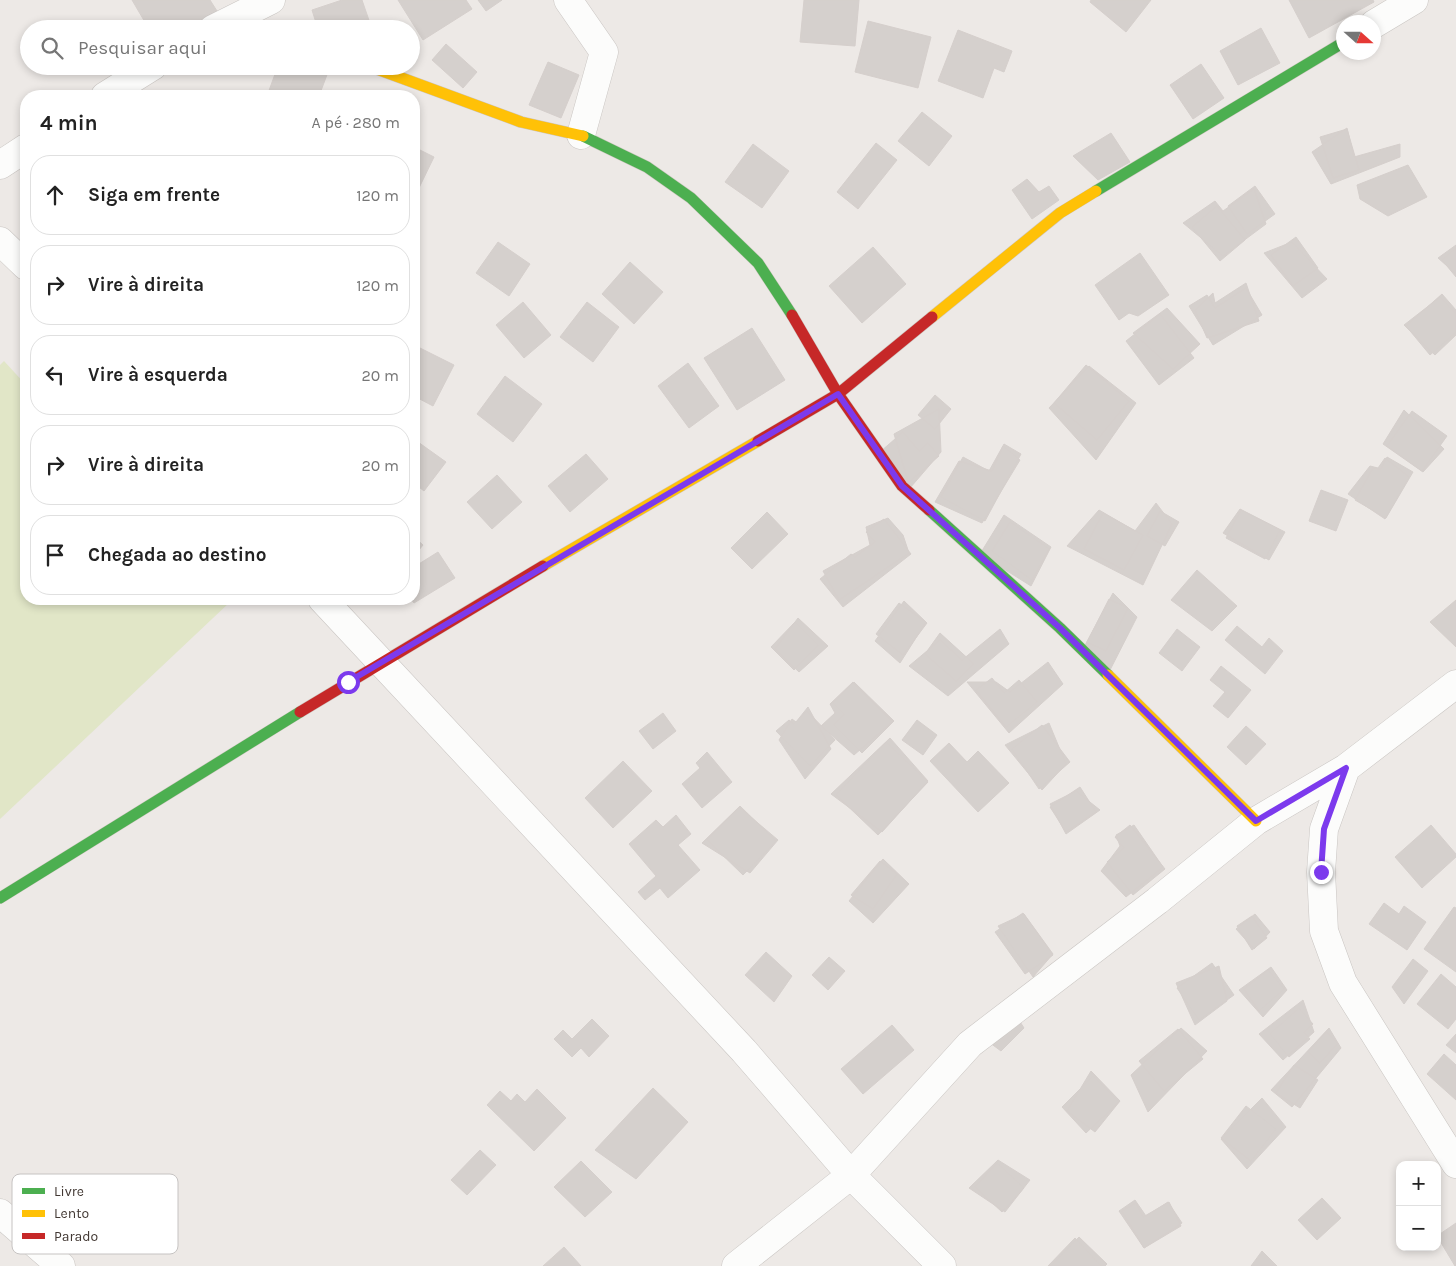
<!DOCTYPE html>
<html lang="pt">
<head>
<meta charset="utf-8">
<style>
	:root { --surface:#fff; --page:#f2f2f2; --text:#222; --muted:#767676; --line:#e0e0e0 }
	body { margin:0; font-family:Karla,sans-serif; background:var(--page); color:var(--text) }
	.controls { position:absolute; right:15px; bottom:15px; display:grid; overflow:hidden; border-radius:10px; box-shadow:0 2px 8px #0003 }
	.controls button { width:45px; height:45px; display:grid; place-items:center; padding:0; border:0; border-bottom:1px solid var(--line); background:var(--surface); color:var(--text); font:25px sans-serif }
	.compass { position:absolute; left:1336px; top:15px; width:45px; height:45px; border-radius:50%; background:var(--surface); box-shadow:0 2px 8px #0003; rotate:111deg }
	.stop { position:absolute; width:15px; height:15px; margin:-11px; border:4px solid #7c3aed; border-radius:50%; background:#fff }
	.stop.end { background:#7c3aed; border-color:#fff; box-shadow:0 1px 5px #0008 }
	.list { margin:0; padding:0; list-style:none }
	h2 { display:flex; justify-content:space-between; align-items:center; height:65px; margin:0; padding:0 20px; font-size:21px }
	h2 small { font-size:16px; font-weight:400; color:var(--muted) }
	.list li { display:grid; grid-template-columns:32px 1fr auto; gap:15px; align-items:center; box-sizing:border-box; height:80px; margin:0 10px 10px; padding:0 10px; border:1px solid var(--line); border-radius:20px }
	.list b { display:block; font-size:19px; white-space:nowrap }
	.list em { font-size:16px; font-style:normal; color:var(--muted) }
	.icon { flex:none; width:28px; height:28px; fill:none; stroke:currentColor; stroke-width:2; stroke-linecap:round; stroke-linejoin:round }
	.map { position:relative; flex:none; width:1456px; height:1266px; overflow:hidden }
	.search { position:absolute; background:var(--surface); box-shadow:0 2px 8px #0003; left:20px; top:20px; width:400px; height:55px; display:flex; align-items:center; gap:12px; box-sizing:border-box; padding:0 18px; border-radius:28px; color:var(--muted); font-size:19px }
	.panel { position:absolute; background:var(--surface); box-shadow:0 2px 8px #0003; left:20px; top:90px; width:400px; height:515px; border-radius:20px }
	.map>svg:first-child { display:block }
</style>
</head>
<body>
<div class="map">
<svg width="1456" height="1266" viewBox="0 0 1456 1266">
	<rect width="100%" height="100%" fill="#ede9e6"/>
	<path fill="#e1e6c7" d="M 4,361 L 26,385 L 26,599 L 226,599 L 230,602 L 0,819 L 0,365 Z"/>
	<path fill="#d5d0cd" stroke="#d5cfcc" d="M 132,0 L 210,0 L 217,11 L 187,29 L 149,29 Z
		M 342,0 L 362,0 L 372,29 L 318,29 L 312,10 Z
		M 398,0 L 466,0 L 472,9 L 423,40 Z
		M 478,0 L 502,0 L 486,11 Z
		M 804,0 L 859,0 L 855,46 L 800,42 Z
		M 1091,0 L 1151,0 L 1126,32 L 1090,2 Z
		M 1289,0 L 1373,0 L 1374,2 L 1309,38 Z
		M 868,21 L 931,37 L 918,88 L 855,72 Z
		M 1261,28 L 1280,63 L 1238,85 L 1220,51 Z
		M 958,30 L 1012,51 L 1004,72 L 994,68 L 983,98 L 938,81 Z
		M 446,44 L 477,72 L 463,88 L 432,60 Z
		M 548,62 L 579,75 L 561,118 L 529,105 Z
		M 1201,64 L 1224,98 L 1193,119 L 1170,85 Z
		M 278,66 L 312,66 L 328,72 L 319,96 L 267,96 Z
		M 922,112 L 952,136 L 929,166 L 898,141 Z
		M 1347,128 L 1354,157 L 1400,144 L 1400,157 L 1331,184 L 1312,152 Z
		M 1347,129 L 1359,170 L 1333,178 L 1320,137 Z
		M 1111,133 L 1130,162 L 1098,180 L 1073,156 Z
		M 876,143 L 897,160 L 858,209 L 837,192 Z
		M 753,144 L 789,171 L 762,208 L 725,182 Z
		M 414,147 L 434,157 L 417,192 L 414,191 Z
		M 1408,165 L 1427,197 L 1388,216 L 1360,199 L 1357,185 Z
		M 1027,179 L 1039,192 L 1049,186 L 1059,200 L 1032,219 L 1012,190 Z
		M 1255,186 L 1275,214 L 1247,234 L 1228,206 Z
		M 1254,189 L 1266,224 L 1223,256 L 1183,223 L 1215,201 L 1223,211 Z
		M 1217,206 L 1245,240 L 1220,261 L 1192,227 Z
		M 1296,237 L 1318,268 L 1293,286 L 1271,255 Z
		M 498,242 L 530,264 L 509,296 L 476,273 Z
		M 1292,242 L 1327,279 L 1302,298 L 1264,253 Z
		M 1456,245 L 1456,274 L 1438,258 Z
		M 873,247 L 906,284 L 862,323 L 829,286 Z
		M 1456,248 L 1456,277 L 1442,260 Z
		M 1140,253 L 1169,295 L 1138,316 L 1129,313 L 1119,320 L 1095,285 Z
		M 630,262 L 663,292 L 634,324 L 602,294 Z
		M 1246,283 L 1259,321 L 1207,338 L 1195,310 L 1213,293 L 1215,303 Z
		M 1246,288 L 1262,315 L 1213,345 L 1189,306 L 1207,295 L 1215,308 Z
		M 1442,294 L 1456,310 L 1456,332 L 1430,355 L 1406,326 Z
		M 1440,297 L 1456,314 L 1456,335 L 1435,355 L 1404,325 Z
		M 523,302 L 551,335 L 524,358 L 496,325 Z
		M 587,302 L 619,327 L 593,362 L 560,337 Z
		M 1167,308 L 1200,344 L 1173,369 L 1133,333 Z
		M 1160,314 L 1194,358 L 1159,385 L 1126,341 Z
		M 752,328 L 785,380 L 737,410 L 704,358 Z
		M 414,345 L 454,365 L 433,406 L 414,396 Z
		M 688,363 L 719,406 L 689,428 L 658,386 Z
		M 1086,365 L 1129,401 L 1097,440 L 1054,403 Z
		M 1089,366 L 1136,403 L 1096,460 L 1049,408 Z
		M 505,376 L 542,404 L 513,442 L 477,414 Z
		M 935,395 L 951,409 L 935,429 L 918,415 Z
		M 939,409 L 941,452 L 910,488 L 894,434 Z
		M 1404,410 L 1444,449 L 1423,472 L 1383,444 Z
		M 1412,411 L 1447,436 L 1422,471 L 1387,446 Z
		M 903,432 L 919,451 L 928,443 L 939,456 L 908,483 L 880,452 Z
		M 418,442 L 446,462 L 424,491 L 414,483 L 414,448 Z
		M 1004,444 L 1021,454 L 985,521 L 941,497 L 963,457 L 989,471 Z
		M 1003,446 L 1020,460 L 982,523 L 935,502 L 959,461 L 992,471 Z
		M 586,454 L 608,479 L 570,512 L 548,486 Z
		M 1387,457 L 1413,472 L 1386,518 L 1355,500 L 1373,468 L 1381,469 Z
		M 1385,458 L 1409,477 L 1385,519 L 1348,494 L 1370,466 L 1378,468 Z
		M 497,475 L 522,502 L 492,529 L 467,502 Z
		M 1321,490 L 1348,500 L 1336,531 L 1309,521 Z
		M 1156,503 L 1172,524 L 1143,585 L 1067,546 L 1099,510 L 1135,531 Z
		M 1240,509 L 1285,532 L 1269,560 L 1223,533 Z
		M 1241,510 L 1280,530 L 1265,559 L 1226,538 Z
		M 1160,511 L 1179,522 L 1165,546 L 1147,536 Z
		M 767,512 L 788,534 L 752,569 L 731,548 Z
		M 1103,513 L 1143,535 L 1124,570 L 1084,549 Z
		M 1004,515 L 1051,547 L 1031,586 L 980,554 Z
		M 888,518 L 903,535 L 909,553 L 839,600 L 823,571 L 870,545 L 866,527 Z
		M 884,519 L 911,554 L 843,607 L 820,579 L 851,554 L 855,557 L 875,542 L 866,532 Z
		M 1010,522 L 1049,549 L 1032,580 L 992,551 Z
		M 414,537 L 423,545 L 414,556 Z
		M 438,552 L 455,578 L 414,603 L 411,599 L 414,599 L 414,567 Z
		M 1197,570 L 1237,606 L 1212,631 L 1171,600 Z
		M 1113,593 L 1137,617 L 1108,674 L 1082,651 Z
		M 1109,599 L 1128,608 L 1106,651 L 1087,642 Z
		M 1456,600 L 1456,647 L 1430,622 Z
		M 904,601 L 926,622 L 900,663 L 875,641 Z
		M 899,603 L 927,623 L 903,655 L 876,634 Z
		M 798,618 L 828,646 L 799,672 L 775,649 Z
		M 795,622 L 818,645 L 794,670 L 771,647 Z
		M 1237,626 L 1262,647 L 1269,638 L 1283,651 L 1265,674 L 1225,640 Z
		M 1000,629 L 1009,644 L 948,696 L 909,666 L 940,640 L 962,660 Z
		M 1177,629 L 1200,647 L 1182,671 L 1159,653 Z
		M 940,633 L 974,664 L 956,681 L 925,654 Z
		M 1048,662 L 1063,684 L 1009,733 L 967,682 L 996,682 L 1010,692 Z
		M 1221,666 L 1251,690 L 1228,718 L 1213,706 L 1225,692 L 1210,680 Z
		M 992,678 L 1004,693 L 1019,680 L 1037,702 L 1006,727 L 976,690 Z
		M 853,682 L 892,722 L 854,755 L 821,726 L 835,713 L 830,704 Z
		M 854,682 L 894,721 L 862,753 L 834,725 L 844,714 L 833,703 Z
		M 808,707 L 831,749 L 805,779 L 779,740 L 792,719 L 796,722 Z
		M 807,711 L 835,740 L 810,766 L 776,731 L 789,720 L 794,724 Z
		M 663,713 L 676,731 L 653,749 L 639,731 Z
		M 917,720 L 937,735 L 923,755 L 902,740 Z
		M 1049,723 L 1066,764 L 1042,790 L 1005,745 Z
		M 1042,725 L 1070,762 L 1039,789 L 1012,749 Z
		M 1246,726 L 1266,744 L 1246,765 L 1227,747 Z
		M 890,738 L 928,781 L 882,832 L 831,794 Z
		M 886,742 L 928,782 L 878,835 L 836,795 Z
		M 949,743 L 967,762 L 978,751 L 1009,783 L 978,812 L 930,761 Z
		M 707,752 L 732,782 L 702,808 L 682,784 L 700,768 L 696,763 Z
		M 623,761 L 652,791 L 613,828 L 585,798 Z
		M 1080,787 L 1096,812 L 1066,832 L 1050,807 Z
		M 1076,791 L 1100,810 L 1066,834 L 1050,804 Z
		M 740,806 L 776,841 L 743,875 L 707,840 Z
		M 739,807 L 778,840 L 750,873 L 702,843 Z
		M 676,815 L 691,834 L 678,845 L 700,870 L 668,898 L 660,888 L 645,900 L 638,892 L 656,876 L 629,844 L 656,820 L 663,827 Z
		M 1130,825 L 1165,869 L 1133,895 L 1107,862 L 1124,848 L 1115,837 Z
		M 1134,825 L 1163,867 L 1126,897 L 1101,871 L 1120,846 L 1116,835 Z
		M 1431,825 L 1456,854 L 1456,857 L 1422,888 L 1395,857 Z
		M 883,859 L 909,884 L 873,923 L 849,901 Z
		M 880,861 L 897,874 L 873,909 L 851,895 Z
		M 1384,903 L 1399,914 L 1404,906 L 1426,922 L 1407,950 L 1369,924 Z
		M 1454,907 L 1456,908 L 1456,972 L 1424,949 Z
		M 1023,913 L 1053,955 L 1025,974 L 995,932 Z
		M 1024,914 L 1053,954 L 1033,977 L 998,926 Z
		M 1255,914 L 1270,932 L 1254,949 L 1236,929 Z
		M 1252,916 L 1267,938 L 1252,950 L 1237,926 Z
		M 766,952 L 792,976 L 774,1002 L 745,975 Z
		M 829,957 L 845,971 L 828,990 L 812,975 Z
		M 1413,959 L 1428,971 L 1404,1004 L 1392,987 Z
		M 1212,963 L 1234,995 L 1199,1020 L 1177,988 Z
		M 1219,966 L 1227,1001 L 1195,1025 L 1176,983 Z
		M 1271,967 L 1287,990 L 1263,1017 L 1239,990 Z
		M 1268,970 L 1284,989 L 1259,1011 L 1244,989 Z
		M 1441,974 L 1456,987 L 1456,1019 L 1448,1029 L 1417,1004 Z
		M 1303,1000 L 1314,1032 L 1283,1060 L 1259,1034 Z
		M 1008,1003 L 1024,1028 L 1001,1051 L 974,1031 Z
		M 1299,1008 L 1313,1024 L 1304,1032 L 1310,1039 L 1289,1057 L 1270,1034 Z
		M 592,1019 L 609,1036 L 589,1057 L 581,1048 L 572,1057 L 554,1039 L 563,1030 L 572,1039 Z
		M 892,1025 L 914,1050 L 863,1094 L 841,1069 Z
		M 1181,1028 L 1207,1051 L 1148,1112 L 1131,1075 Z
		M 1329,1028 L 1341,1048 L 1292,1107 L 1271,1090 Z
		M 1178,1029 L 1203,1059 L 1164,1091 L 1139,1061 Z
		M 1326,1032 L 1338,1043 L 1320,1063 L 1308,1052 Z
		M 1456,1034 L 1456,1053 L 1446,1045 Z
		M 1444,1054 L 1456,1065 L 1456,1100 L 1427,1074 Z
		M 1294,1065 L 1318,1080 L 1300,1108 L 1276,1093 Z
		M 1091,1071 L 1120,1101 L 1095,1132 L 1067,1111 Z
		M 1093,1076 L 1119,1102 L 1086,1133 L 1062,1107 Z
		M 653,1088 L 688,1122 L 636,1179 L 595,1150 Z
		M 537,1089 L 566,1118 L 534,1151 L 487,1105 L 500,1091 L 511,1101 L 517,1094 L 525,1102 Z
		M 1262,1098 L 1286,1127 L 1247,1169 L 1221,1139 Z
		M 1246,1106 L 1276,1129 L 1251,1161 L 1221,1138 Z
		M 480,1150 L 496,1165 L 467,1195 L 451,1180 Z
		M 998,1160 L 1030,1180 L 1005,1212 L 969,1188 Z
		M 581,1161 L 612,1192 L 585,1217 L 554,1187 Z
		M 997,1163 L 1024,1188 L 1002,1212 L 975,1187 Z
		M 1322,1198 L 1341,1218 L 1317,1240 L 1298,1220 Z
		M 1135,1200 L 1146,1216 L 1168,1202 L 1182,1223 L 1144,1248 L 1119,1211 Z
		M 1169,1202 L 1181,1226 L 1144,1248 L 1122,1211 L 1136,1203 L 1143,1217 Z
		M 1456,1223 L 1456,1266 L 1455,1266 L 1437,1236 Z
		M 1079,1237 L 1107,1264 L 1105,1266 L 1051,1266 Z
		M 1075,1238 L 1101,1266 L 1048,1266 Z
		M 564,1247 L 581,1266 L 543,1266 Z
		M 1262,1251 L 1277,1266 L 1251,1266 Z"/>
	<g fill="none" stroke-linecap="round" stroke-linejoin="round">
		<g stroke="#c9c5c2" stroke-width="29">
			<path id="street" d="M 568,0 L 604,52 L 581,135
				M 1374,24 L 1414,0
				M 213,29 L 271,0
				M 105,96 L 153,66
				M 0,165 L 26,148
				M 0,241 L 26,266
				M 322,599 L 744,1051 L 851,1175 L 942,1266
				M 1346,768 L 1324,829 L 1321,872 L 1324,931 L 1343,983 L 1456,1164
				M 0,1213 L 61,1266
				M 736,1266 L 851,1175 L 970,1044 L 1157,901 L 1256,821 L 1346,768 L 1456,684"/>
		</g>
		<g stroke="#cdc6bf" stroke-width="12">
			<path id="fast" d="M 583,136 L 647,167 L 691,198 L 758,263 L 792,315
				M 1096,191 L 1344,42
				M 929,510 L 1060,628 L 1108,675
				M 0,898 L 300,712"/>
		</g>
		<g stroke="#cdc6bf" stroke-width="12">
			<path id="slow" d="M 369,66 L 521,122 L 583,136
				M 932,317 L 1060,213 L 1096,191
				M 543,566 L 758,441
				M 1108,675 L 1256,821"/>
		</g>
		<g stroke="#cdc6bf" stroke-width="12">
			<path id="jam" d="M 792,315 L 838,394 L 902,486 L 929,510
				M 758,441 L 838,394 L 932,317
				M 300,712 L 543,566"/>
		</g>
		<use href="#street" stroke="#fcfcfb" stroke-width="28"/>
		<use href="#fast" stroke="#4caf50" stroke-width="11"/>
		<use href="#slow" stroke="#ffc107" stroke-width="11"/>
		<use href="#jam" stroke="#c62828" stroke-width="11"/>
	</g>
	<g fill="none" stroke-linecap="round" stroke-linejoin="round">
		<path stroke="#7c3aed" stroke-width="6" d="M 348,682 L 838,394 L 902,486 L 1060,628 L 1256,821 L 1346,768 L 1324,829 L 1321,872"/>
	</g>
	<rect x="12" y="1174" width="166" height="80" rx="8" fill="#fff" stroke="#c6c3c2" stroke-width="1"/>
	<rect x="22" y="1188" width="23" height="6" fill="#4caf50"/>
	<rect x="22" y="1210" width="23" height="7" fill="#ffc107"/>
	<rect x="22" y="1233" width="23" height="6" fill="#c62828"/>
	<g font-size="14" fill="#423833">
		<text x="54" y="1196">Livre</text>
		<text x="54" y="1218">Lento</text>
		<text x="54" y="1241">Parado</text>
	</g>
</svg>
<div class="controls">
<button>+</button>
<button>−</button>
</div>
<svg class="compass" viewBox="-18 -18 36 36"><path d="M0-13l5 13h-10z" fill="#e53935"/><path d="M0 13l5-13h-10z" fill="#767676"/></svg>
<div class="stop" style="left:348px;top:682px"></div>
<div class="stop end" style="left:1321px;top:872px"></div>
<div class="search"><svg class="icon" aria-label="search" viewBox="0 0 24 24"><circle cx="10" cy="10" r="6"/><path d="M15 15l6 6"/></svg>Pesquisar aqui</div>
<section class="panel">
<h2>4 min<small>A pé · 280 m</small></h2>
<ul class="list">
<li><svg class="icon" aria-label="ahead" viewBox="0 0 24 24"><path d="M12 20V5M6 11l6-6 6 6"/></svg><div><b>Siga em frente</b></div><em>120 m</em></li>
<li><svg class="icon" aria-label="right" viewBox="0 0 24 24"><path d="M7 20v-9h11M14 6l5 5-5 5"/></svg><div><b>Vire à direita</b></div><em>120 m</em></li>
<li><svg class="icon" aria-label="left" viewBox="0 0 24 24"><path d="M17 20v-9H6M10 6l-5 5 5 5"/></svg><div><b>Vire à esquerda</b></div><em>20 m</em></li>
<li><svg class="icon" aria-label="right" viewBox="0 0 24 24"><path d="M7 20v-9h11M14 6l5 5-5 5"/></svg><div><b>Vire à direita</b></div><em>20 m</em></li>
<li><svg class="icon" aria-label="arrive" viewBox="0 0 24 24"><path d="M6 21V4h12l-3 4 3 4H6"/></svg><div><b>Chegada ao destino</b></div></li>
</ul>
</section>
</div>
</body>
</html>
